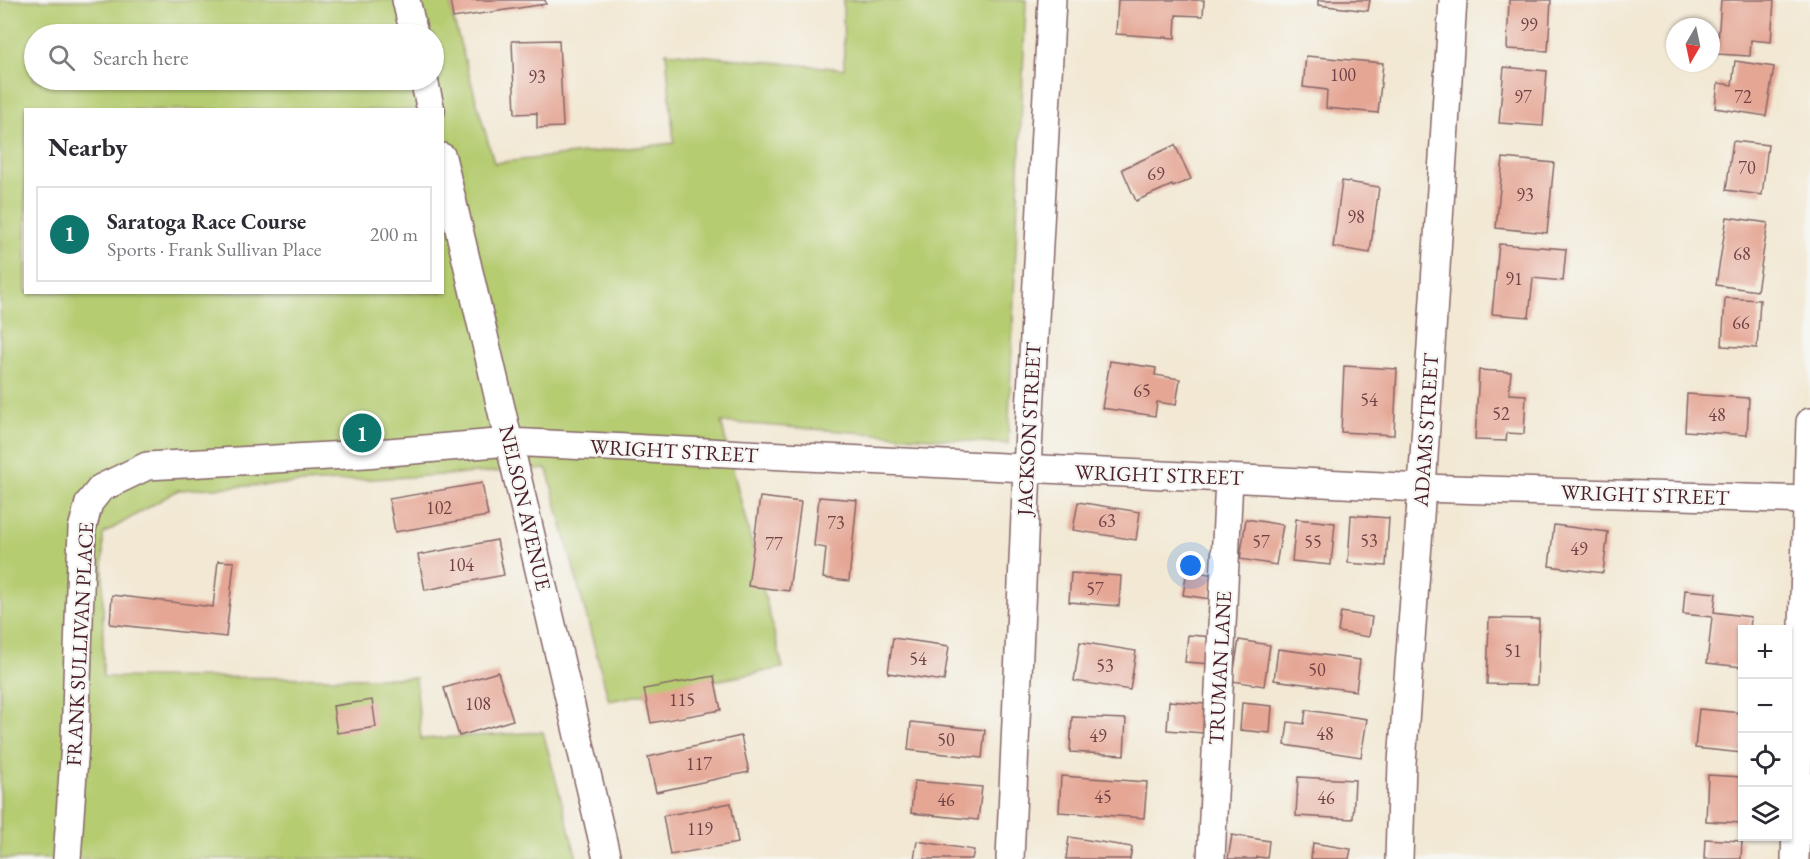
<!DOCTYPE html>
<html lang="en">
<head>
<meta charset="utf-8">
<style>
	:root { --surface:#fff; --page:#f2f2f3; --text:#2b2b33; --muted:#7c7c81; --line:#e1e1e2; --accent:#0f766e }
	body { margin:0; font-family:"EB Garamond",serif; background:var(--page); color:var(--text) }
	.controls { position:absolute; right:18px; bottom:18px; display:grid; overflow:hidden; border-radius:0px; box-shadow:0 2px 4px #0004 }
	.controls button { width:54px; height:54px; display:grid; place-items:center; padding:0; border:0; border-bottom:2px solid var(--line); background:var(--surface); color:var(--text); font:30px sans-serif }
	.compass { position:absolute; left:1666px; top:18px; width:54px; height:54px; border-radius:50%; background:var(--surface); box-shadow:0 2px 4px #0004; rotate:189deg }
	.you { position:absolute; left:1191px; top:566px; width:21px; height:21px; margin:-15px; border:4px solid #fff; border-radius:50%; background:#1a73e8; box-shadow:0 0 0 9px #1a73e833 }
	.badge { display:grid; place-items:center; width:39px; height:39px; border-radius:50%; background:var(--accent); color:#fff; font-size:20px; font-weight:700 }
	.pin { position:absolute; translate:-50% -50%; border:3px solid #fff; box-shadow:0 2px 6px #0006 }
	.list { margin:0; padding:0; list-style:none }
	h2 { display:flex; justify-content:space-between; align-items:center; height:78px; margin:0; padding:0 24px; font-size:26px }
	h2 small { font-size:20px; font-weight:400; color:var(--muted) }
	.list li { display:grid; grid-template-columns:39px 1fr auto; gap:18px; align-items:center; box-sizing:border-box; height:96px; margin:0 12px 12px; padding:0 12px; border:2px solid var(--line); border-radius:0px }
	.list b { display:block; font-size:22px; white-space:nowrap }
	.list p { margin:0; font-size:20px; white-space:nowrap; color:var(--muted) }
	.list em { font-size:20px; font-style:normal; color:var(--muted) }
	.icon { flex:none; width:33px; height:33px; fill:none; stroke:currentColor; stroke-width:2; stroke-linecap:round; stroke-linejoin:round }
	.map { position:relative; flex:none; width:1810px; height:859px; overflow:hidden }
	.search { position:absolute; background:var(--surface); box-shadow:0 2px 4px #0004; left:24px; top:24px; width:420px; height:66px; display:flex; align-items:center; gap:15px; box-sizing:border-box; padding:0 21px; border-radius:33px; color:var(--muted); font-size:22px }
	.panel { position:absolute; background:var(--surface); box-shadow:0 2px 4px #0004; left:24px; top:108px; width:420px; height:186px; border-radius:0px }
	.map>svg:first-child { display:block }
</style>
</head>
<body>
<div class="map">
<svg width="1810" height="859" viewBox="0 0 1810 859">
	<rect width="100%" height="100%" fill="#f6f6f2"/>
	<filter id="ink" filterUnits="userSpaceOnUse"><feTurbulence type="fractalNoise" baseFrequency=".0167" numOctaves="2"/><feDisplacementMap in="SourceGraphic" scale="12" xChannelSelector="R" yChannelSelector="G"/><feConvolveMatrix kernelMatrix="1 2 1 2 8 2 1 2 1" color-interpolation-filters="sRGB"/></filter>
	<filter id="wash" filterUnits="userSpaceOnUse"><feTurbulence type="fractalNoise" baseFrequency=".008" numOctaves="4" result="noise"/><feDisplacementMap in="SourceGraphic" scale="24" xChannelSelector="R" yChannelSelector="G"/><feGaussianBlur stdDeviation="1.35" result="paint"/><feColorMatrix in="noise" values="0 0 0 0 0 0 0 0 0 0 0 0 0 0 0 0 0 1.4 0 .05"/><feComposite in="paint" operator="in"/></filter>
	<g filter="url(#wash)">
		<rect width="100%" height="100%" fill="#f2e8d3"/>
		<path fill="#b5cc71" stroke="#80764e" stroke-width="1.5" fill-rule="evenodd" d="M 0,0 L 450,0 L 453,18 L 494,163 L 674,143 L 666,52 L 844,69 L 843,0 L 1026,0 L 1008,444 L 721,422 L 783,668 L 609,701 L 547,469 L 178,490 L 103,534 L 103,677 L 416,678 L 421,739 L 543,732 L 577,859 L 0,859 ZM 34,34 L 434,34 L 434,80 L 34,80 ZM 26,110 L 442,110 L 442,292 L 26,292 Z"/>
		<g id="blocks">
			<path fill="#e5a694" d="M 450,0 L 545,0 L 546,4 L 453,18 Z
				M 1118,0 L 1204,0 L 1203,16 L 1176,15 L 1175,38 L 1116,34 Z
				M 1318,0 L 1370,0 L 1368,11 L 1318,5 Z
				M 1509,0 L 1551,0 L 1548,51 L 1507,49 Z
				M 1721,0 L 1774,0 L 1771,42 L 1751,40 L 1750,56 L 1717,54 Z
				M 559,40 L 563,127 L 537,128 L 537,113 L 515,114 L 512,41 Z
				M 1306,56 L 1383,63 L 1378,113 L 1326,108 L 1327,90 L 1303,87 Z
				M 1735,61 L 1774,67 L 1766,116 L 1715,108 L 1718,83 L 1732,85 Z
				M 1504,67 L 1547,71 L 1543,126 L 1499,123 Z
				M 1733,141 L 1768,145 L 1762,195 L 1726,190 Z
				M 1175,145 L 1191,179 L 1173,187 L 1172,185 L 1136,201 L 1122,169 Z
				M 1503,158 L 1554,163 L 1547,233 L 1496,228 Z
				M 1342,181 L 1379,187 L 1370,253 L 1333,247 Z
				M 1727,217 L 1768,223 L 1757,291 L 1716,285 Z
				M 1499,244 L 1566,249 L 1563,281 L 1533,278 L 1529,317 L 1492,314 Z
				M 1725,298 L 1760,300 L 1757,348 L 1722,346 Z
				M 1110,361 L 1156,368 L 1155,375 L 1180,379 L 1176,405 L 1157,402 L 1155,416 L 1102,408 Z
				M 1344,366 L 1397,369 L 1394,435 L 1341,432 Z
				M 1479,370 L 1511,372 L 1509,394 L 1526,395 L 1524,434 L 1507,433 L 1506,441 L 1475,440 Z
				M 1687,394 L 1749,398 L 1747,435 L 1685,431 Z
				M 482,483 L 488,516 L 395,532 L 389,499 Z
				M 760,497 L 801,502 L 789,591 L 748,586 Z
				M 819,497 L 857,500 L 849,581 L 823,578 L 826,548 L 814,546 Z
				M 1078,502 L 1140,512 L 1136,540 L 1073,530 Z
				M 1351,515 L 1389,518 L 1386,566 L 1348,563 Z
				M 1246,519 L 1283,525 L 1276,565 L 1240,559 Z
				M 1296,519 L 1335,523 L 1331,565 L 1292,561 Z
				M 1554,525 L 1608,532 L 1603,573 L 1549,566 Z
				M 497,540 L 504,575 L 425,590 L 418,555 Z
				M 218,561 L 234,562 L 226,637 L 110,624 L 112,595 L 213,607 Z
				M 1187,570 L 1214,575 L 1210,599 L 1183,595 Z
				M 1071,573 L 1121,576 L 1119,606 L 1069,602 Z
				M 1685,590 L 1716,593 L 1714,612 L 1751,617 L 1750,630 L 1742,630 L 1742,667 L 1707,663 L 1712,617 L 1683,614 Z
				M 1341,612 L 1372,617 L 1369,637 L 1338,632 Z
				M 1489,618 L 1539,619 L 1537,685 L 1487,684 Z
				M 1188,635 L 1214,637 L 1212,664 L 1185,662 Z
				M 893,638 L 949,646 L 944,681 L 888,673 Z
				M 1239,640 L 1270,645 L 1264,686 L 1232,681 Z
				M 1080,642 L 1136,651 L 1130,690 L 1074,681 Z
				M 1278,649 L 1360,660 L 1356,691 L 1274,680 Z
				M 498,672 L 513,720 L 459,736 L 444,688 Z
				M 714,676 L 721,710 L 651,723 L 644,689 Z
				M 372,700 L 376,727 L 337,733 L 333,706 Z
				M 1169,701 L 1205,704 L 1203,733 L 1167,730 Z
				M 1242,703 L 1272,706 L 1270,733 L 1240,730 Z
				M 1699,709 L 1742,713 L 1742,753 L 1695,748 Z
				M 1306,710 L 1367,719 L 1361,757 L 1285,745 L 1288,722 L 1304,724 Z
				M 1072,717 L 1126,719 L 1124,755 L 1070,752 Z
				M 911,722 L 985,730 L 982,758 L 908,750 Z
				M 741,736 L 749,772 L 656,792 L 648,757 Z
				M 1708,775 L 1742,777 L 1742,823 L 1706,821 Z
				M 1061,776 L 1147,782 L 1144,818 L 1059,812 Z
				M 1298,777 L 1355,780 L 1353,819 L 1296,816 Z
				M 914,781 L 982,787 L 978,820 L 911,813 Z
				M 731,803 L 738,843 L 670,855 L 663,816 Z
				M 1232,835 L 1269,841 L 1267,858 L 1257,857 L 1256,859 L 1228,859 Z
				M 1069,837 L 1132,847 L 1130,859 L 1066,859 Z
				M 1705,839 L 1742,841 L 1741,859 L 1704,859 Z
				M 917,841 L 974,850 L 972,859 L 914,859 Z
				M 1313,843 L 1351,849 L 1349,859 L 1311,859 Z"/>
		</g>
	</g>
	<g filter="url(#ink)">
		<use href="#blocks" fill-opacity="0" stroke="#856566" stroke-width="1.5"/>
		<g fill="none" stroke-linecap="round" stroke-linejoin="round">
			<g stroke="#856566" stroke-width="30">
				<path id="minor" d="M 406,0 L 414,34
					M 424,80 L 431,110
					M 442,157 L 607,859
					M 67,859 L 75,743 L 82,529 L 89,503 L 101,488 L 147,466 L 365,454 L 509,442 L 1422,488 L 1810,500
					M 1010,859 L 1027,469 L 1052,0
					M 1211,859 L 1229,478
					M 1399,859 L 1402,763 L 1422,488 L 1453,0
					M 1795,859 L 1810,422"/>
			</g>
			<use href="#minor" stroke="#fff" stroke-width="27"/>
		</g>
	</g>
	<g text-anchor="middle" stroke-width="4.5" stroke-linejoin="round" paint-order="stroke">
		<g font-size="18" fill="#714145">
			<text x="1529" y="31">99</text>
			<text x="1343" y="81">100</text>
			<text x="537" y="83">93</text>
			<text x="1523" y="103">97</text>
			<text x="1743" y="103">72</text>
			<text x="1747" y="174">70</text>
			<text x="1156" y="180">69</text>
			<text x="1525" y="201">93</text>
			<text x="1356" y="223">98</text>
			<text x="1742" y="260">68</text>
			<text x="1514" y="285">91</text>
			<text x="1741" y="329">66</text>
			<text x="1142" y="397">65</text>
			<text x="1369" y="406">54</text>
			<text x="1501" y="420">52</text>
			<text x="1717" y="421">48</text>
			<text x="439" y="514">102</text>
			<text x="1107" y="527">63</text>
			<text x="836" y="529">73</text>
			<text x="1369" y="547">53</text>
			<text x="1261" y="548">57</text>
			<text x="1313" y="548">55</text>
			<text x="774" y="550">77</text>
			<text x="1579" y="555">49</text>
			<text x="461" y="571">104</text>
			<text x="1095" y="595">57</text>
			<text x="1513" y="657">51</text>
			<text x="918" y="665">54</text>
			<text x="1105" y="672">53</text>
			<text x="1317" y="676">50</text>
			<text x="682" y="706">115</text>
			<text x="478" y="710">108</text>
			<text x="1325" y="740">48</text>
			<text x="1098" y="742">49</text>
			<text x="946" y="746">50</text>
			<text x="699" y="770">117</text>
			<text x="1103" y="803">45</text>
			<text x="1326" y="804">46</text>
			<text x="946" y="806">46</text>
			<text x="700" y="835">119</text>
		</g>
		<g font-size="21" fill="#4a1f2b" stroke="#f6f6f2">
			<text transform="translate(1029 429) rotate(-87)" y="7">JACKSON STREET</text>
			<text transform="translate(1426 430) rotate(-86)" y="7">ADAMS STREET</text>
			<text transform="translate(674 451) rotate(3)" y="7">WRIGHT STREET</text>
			<text transform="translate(1159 475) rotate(2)" y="7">WRIGHT STREET</text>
			<text transform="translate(1645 495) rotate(2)" y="7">WRIGHT STREET</text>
			<text transform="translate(525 508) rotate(77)" y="7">NELSON AVENUE</text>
			<text transform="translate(80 644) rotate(-87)" y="7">FRANK SULLIVAN PLACE</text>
			<text transform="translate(1220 668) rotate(-87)" y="7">TRUMAN LANE</text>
		</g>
	</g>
</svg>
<div class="controls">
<button>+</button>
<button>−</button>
<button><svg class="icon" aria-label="locate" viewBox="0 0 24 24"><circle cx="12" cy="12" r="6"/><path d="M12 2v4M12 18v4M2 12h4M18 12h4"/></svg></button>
<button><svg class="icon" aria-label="layers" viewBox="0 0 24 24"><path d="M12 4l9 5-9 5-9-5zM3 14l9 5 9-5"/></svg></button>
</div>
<svg class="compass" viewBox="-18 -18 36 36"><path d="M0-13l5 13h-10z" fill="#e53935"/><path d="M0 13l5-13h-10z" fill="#7c7c81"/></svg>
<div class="you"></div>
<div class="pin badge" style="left:362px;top:433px">1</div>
<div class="search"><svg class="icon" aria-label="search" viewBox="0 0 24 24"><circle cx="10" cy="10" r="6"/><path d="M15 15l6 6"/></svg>Search here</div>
<section class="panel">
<h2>Nearby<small></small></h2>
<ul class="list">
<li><span class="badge">1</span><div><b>Saratoga Race Course</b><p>Sports · Frank Sullivan Place</p></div><em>200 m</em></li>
</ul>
</section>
</div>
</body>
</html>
